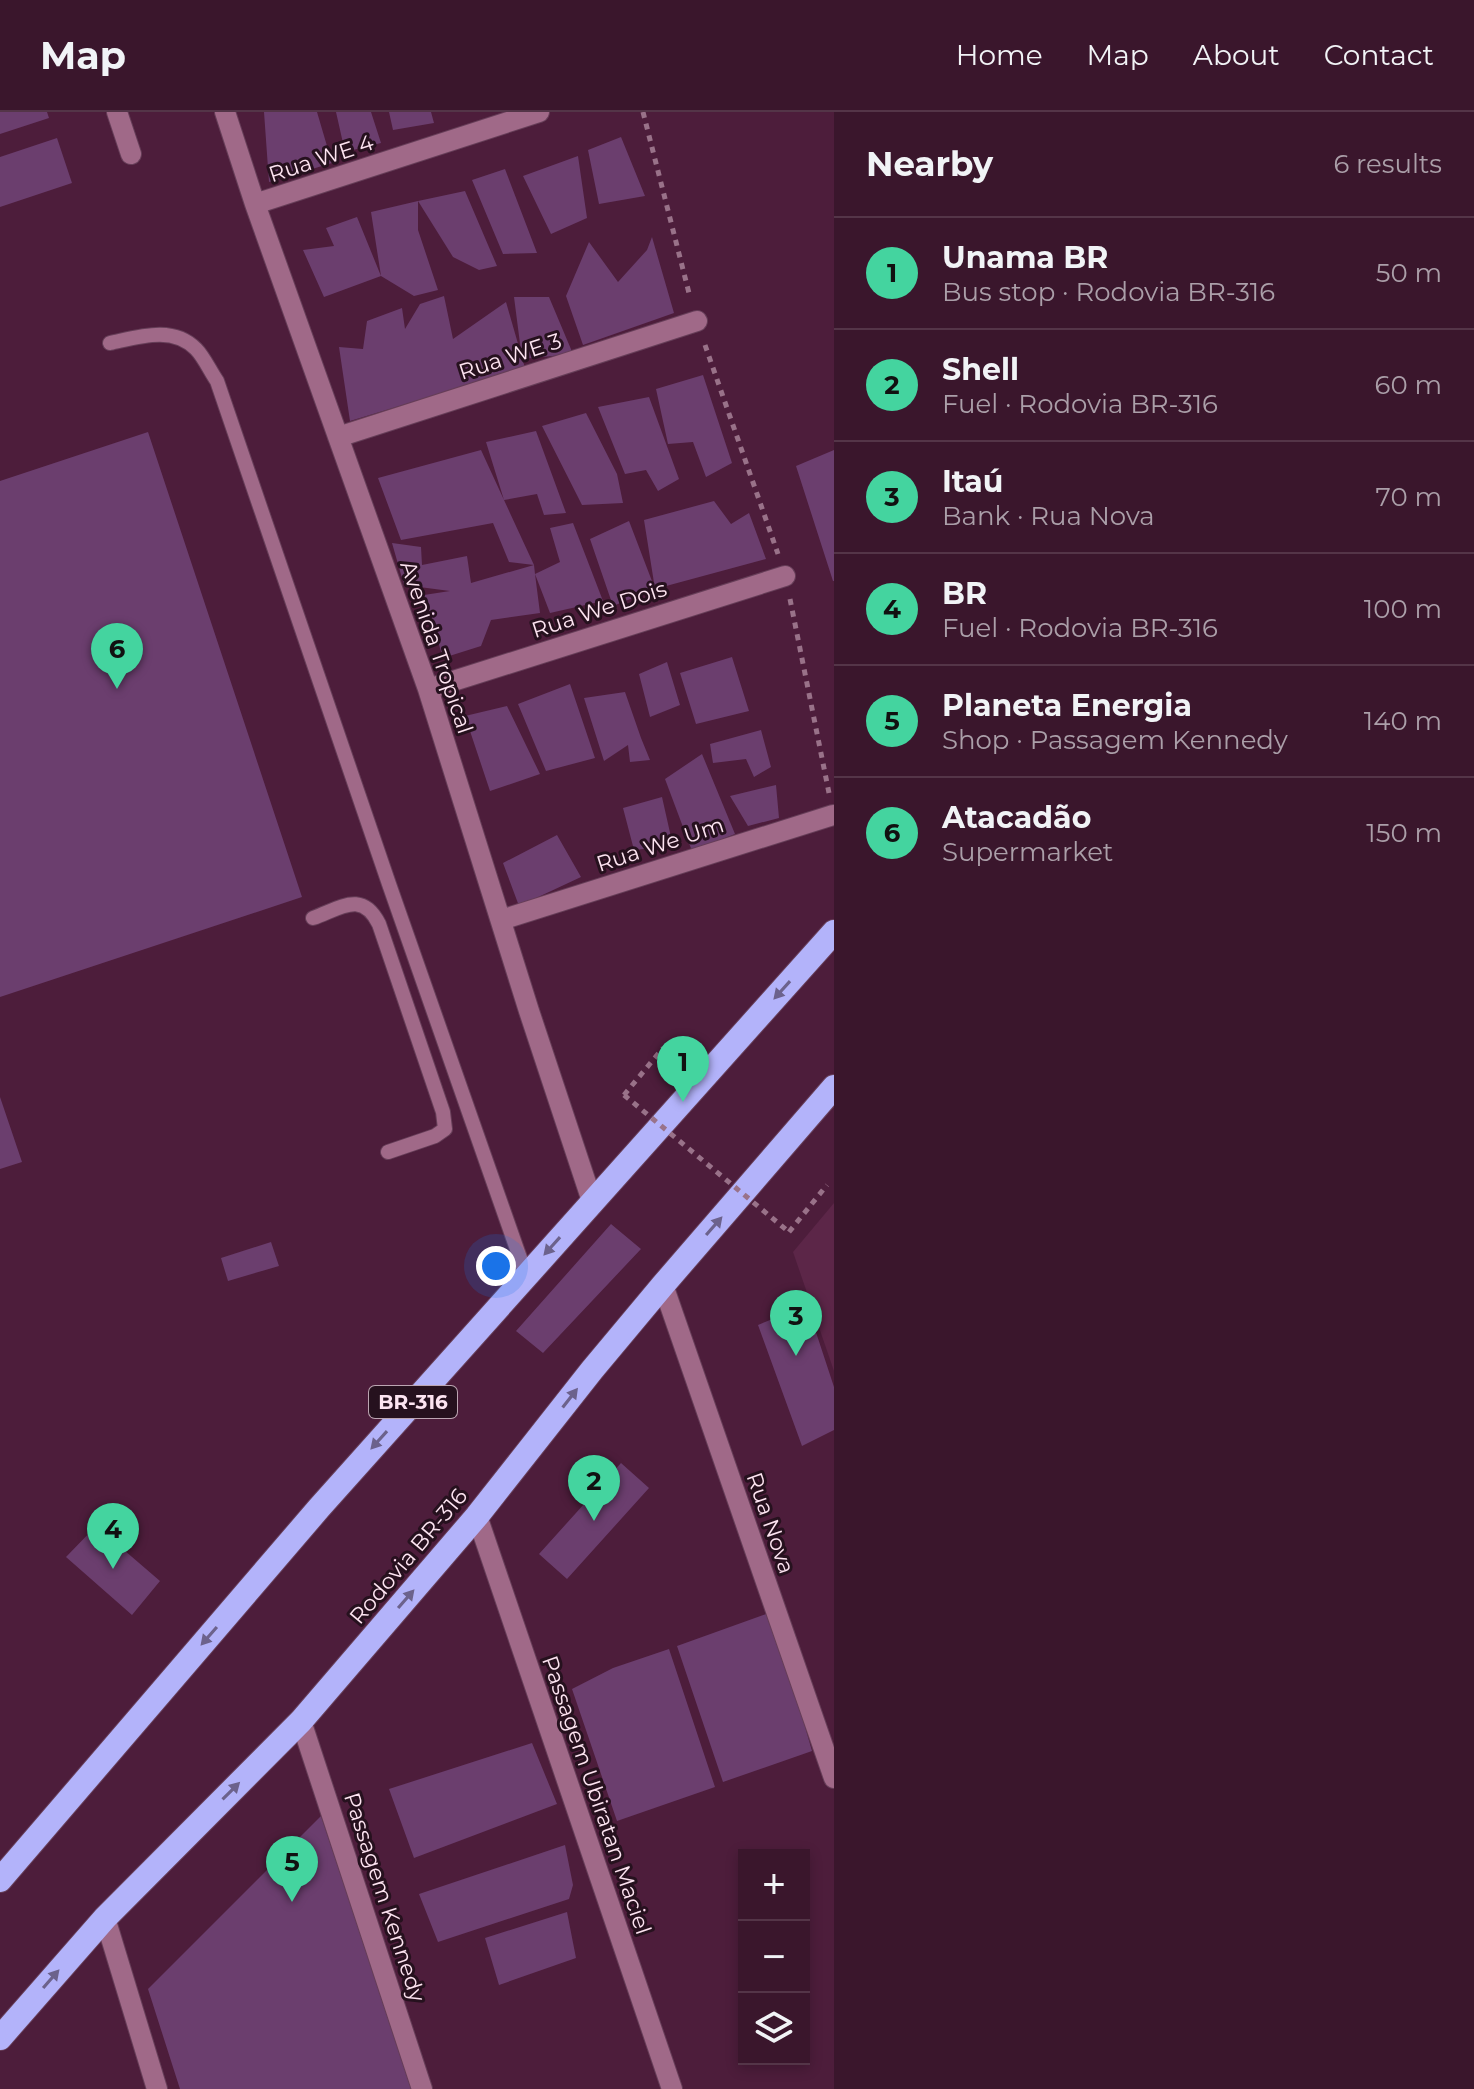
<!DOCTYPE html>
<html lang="en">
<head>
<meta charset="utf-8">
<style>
	:root { --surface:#3a162c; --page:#452338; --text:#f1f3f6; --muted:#ab9fa9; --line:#543548; --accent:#44d49f }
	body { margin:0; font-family:Montserrat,sans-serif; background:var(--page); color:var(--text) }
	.controls { position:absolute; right:24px; bottom:24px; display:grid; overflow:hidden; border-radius:0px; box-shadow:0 4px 12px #0003 }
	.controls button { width:72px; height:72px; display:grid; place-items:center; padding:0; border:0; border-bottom:2px solid var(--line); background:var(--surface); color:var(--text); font:40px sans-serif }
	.you { position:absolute; left:496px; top:1154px; width:28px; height:28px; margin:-20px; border:6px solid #fff; border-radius:50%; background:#1a73e8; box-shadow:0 0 0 12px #1a73e833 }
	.badge { display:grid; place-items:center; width:52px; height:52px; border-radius:50%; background:var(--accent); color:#111; font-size:26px; font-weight:700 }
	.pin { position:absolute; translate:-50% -66px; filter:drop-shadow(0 2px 4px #0008) }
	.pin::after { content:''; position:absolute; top:42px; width:28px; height:24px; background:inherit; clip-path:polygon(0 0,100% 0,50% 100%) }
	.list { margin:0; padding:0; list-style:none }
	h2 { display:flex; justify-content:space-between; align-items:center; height:104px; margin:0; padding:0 32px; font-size:34px }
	h2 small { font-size:26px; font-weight:400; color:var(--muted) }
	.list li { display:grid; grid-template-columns:52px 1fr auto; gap:24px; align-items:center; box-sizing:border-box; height:112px; padding:0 32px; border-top:2px solid var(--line) }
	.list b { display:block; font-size:30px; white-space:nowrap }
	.list p { margin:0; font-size:26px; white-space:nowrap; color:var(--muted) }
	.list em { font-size:26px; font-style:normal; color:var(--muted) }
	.icon { flex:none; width:44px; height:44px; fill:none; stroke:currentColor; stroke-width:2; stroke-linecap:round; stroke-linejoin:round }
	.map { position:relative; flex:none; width:834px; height:1977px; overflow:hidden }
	header { display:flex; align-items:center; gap:48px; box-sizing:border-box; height:112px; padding:0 40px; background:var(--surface); border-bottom:2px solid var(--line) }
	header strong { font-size:38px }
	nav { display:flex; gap:44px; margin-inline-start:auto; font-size:28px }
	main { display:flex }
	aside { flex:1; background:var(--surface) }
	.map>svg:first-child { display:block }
</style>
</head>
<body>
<header>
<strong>Map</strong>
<nav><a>Home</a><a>Map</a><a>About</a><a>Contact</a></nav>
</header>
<main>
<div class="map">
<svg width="834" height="1977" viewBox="0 0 834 1977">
	<rect width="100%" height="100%" fill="#4d1d3b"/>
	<path fill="#5c2648" d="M 834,1091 L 834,1259 L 793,1140 Z"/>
	<path fill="#6b3e6e" d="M 0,0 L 47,0 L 49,6 L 0,22 Z
		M 264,0 L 317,0 L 332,51 L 269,70 Z
		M 336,0 L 371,0 L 381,31 L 345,40 Z
		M 389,0 L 431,0 L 434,11 L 393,18 Z
		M 621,25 L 645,84 L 599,92 L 588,38 Z
		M 57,26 L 72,71 L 0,95 L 0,45 Z
		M 578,44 L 587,106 L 551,122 L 523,64 Z
		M 505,57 L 537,141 L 503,142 L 472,68 Z
		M 465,79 L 497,154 L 479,158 L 453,145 L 418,89 Z
		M 418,89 L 418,118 L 438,178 L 414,184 L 381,164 L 324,185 L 303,138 L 334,134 L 326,116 L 357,105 L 381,164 L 371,100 Z
		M 652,125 L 674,201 L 583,233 L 566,184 L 589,130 L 618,170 L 647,138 Z
		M 444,184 L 453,227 L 506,190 L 525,256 L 350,309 L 339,235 L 363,237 L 367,209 L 402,196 L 405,217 L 420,192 Z
		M 514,185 L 549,185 L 573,242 L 522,247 Z
		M 703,263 L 732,351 L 706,365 L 693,330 L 668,332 L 656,277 Z
		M 649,285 L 679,367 L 658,379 L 646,358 L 625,362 L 598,295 Z
		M 586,301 L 617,362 L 623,391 L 582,393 L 542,314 Z
		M 536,319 L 566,401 L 544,403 L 537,382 L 504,388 L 534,453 L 509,450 L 493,411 L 401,428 L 378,366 L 481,338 L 504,388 L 486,330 Z
		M 148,320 L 302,785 L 0,885 L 0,369 Z
		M 834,338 L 834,469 L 833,469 L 796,354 Z
		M 714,389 L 731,412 L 749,401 L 766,447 L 655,477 L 613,494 L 590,427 L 629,409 L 655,477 L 644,408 Z
		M 573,411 L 603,489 L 550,501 L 535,462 L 540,501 L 491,508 L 481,534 L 443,546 L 424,483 L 450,479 L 404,473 L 392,431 L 421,435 L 422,453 L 467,444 L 471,471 L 534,453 L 535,462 L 560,450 L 550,416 Z
		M 732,545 L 749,599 L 696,612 L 680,561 Z
		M 667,550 L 680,593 L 650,605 L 639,562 Z
		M 570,572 L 595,646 L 546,659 L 518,592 Z
		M 625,580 L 641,626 L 650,648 L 630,650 L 628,633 L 604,649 L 584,586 Z
		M 507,594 L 540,662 L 490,679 L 465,604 Z
		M 761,618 L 771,655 L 754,665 L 746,647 L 713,651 L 710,632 Z
		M 702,642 L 735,722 L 692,739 L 665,667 Z
		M 776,673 L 779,706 L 748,714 L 730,684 Z
		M 662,685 L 673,734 L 634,738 L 623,696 Z
		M 557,723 L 581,765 L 519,794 L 503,751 Z
		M 0,985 L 22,1050 L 0,1057 Z
		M 611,1112 L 641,1137 L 543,1241 L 516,1219 Z
		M 271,1130 L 279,1154 L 228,1169 L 221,1146 Z
		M 807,1193 L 834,1275 L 834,1318 L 802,1334 L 758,1213 Z
		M 621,1351 L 649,1376 L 567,1467 L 539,1442 Z
		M 96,1414 L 160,1469 L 132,1503 L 66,1445 Z
		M 772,1500 L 812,1639 L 723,1670 L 677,1534 Z
		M 669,1537 L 715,1675 L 617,1709 L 572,1577 L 613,1556 Z
		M 532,1631 L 557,1692 L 414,1746 L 389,1677 Z
		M 321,1704 L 412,1977 L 180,1977 L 148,1877 Z
		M 565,1733 L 573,1773 L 569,1787 L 438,1830 L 419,1782 Z
		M 567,1800 L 576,1846 L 499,1873 L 485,1826 Z"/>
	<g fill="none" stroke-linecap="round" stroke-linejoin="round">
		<g stroke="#663e58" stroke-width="16">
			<path id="lane" d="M 110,231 C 138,225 173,213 196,237 C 204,245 210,259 217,269 L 389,772 L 526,1163
				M 313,806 C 341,796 362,778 379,812 L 443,1000 L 445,1017 L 435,1024 L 388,1040"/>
		</g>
		<g stroke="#663e58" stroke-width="22">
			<path id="street" d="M 117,0 L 131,42
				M 225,0 L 255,92 L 428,577 L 529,899 L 592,1089
				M 255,92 L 539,0
				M 338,325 L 697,209
				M 428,577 L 785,464
				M 501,808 L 833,703
				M 663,1173 L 834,1666
				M 477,1404 L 672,1977
				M 301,1609 L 422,1977
				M 105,1806 L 157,1977"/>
		</g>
		<g stroke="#663e58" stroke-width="26">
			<path id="highway" d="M 0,1768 L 319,1396 L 834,820
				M 0,1926 L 105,1806 L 301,1609 L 477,1404 L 592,1258 L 663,1173 L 834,975"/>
		</g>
		<path stroke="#997289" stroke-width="5" stroke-dasharray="6 6" stroke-linecap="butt" d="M 643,0 L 690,185
			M 705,233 L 778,442
			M 790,487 L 829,681
			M 624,983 L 663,936
			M 789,1120 L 827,1073"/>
		<use href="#lane" stroke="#a06988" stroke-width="14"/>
		<use href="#street" stroke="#a06988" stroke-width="20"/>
		<use href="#highway" stroke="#b3b3fa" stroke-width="24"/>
		<path stroke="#997289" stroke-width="5" stroke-dasharray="6 6" stroke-linecap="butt" d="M 624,983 L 789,1120"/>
	</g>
	<defs><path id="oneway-solid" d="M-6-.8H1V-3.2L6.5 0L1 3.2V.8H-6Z" transform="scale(2)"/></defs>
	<g fill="#6c628c">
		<use href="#oneway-solid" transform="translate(782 878) rotate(132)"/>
		<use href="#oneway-solid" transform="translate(714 1114) rotate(-49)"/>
		<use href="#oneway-solid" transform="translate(552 1134) rotate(132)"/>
		<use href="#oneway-solid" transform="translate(570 1286) rotate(-52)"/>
		<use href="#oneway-solid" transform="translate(379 1328) rotate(132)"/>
		<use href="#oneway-solid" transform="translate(406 1487) rotate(-49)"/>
		<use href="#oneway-solid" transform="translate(209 1524) rotate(131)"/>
		<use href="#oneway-solid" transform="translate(231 1679) rotate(-45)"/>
		<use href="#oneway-solid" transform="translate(51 1867) rotate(-49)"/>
	</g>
	<g text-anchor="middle" stroke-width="6" stroke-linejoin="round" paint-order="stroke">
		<rect fill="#26111e" stroke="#bca5b2" stroke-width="2" x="369" y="1274" width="88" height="32" rx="6"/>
		<g font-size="20" font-weight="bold" fill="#fde4f1">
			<text x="413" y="1297">BR-316</text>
		</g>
		<g font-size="22" fill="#fde4f1" stroke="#26111e">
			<text transform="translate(321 46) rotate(-18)" y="8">Rua WE 4</text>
			<text transform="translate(510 244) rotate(-18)" y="8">Rua WE 3</text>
			<text transform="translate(599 497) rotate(-18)" y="8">Rua We Dois</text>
			<text transform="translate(437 535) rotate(71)" y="8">Avenida Tropical</text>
			<text transform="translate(660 732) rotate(-18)" y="8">Rua We Um</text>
			<text transform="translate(771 1411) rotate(71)" y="8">Rua Nova</text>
			<text transform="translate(408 1444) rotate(-50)" y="8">Rodovia BR-316</text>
			<text transform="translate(597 1683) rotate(71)" y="8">Passagem Ubiratan Maciel</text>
			<text transform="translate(385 1785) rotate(72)" y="8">Passagem Kennedy</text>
		</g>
	</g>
</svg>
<div class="controls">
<button>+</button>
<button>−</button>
<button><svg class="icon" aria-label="layers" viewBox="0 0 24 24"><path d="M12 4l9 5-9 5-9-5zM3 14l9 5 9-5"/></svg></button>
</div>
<div class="you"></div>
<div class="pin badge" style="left:683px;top:990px">1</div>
<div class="pin badge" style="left:594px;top:1409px">2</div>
<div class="pin badge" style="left:796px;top:1244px">3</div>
<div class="pin badge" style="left:113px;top:1457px">4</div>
<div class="pin badge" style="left:292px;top:1790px">5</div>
<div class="pin badge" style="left:117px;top:577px">6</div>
</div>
<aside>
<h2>Nearby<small>6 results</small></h2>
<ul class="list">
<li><span class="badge">1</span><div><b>Unama BR</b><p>Bus stop · Rodovia BR-316</p></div><em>50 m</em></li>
<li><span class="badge">2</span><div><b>Shell</b><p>Fuel · Rodovia BR-316</p></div><em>60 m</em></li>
<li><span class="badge">3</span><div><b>Itaú</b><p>Bank · Rua Nova</p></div><em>70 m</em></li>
<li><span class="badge">4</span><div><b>BR</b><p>Fuel · Rodovia BR-316</p></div><em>100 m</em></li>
<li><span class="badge">5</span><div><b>Planeta Energia</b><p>Shop · Passagem Kennedy</p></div><em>140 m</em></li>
<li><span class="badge">6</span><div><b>Atacadão</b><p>Supermarket</p></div><em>150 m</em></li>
</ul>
</aside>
</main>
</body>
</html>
